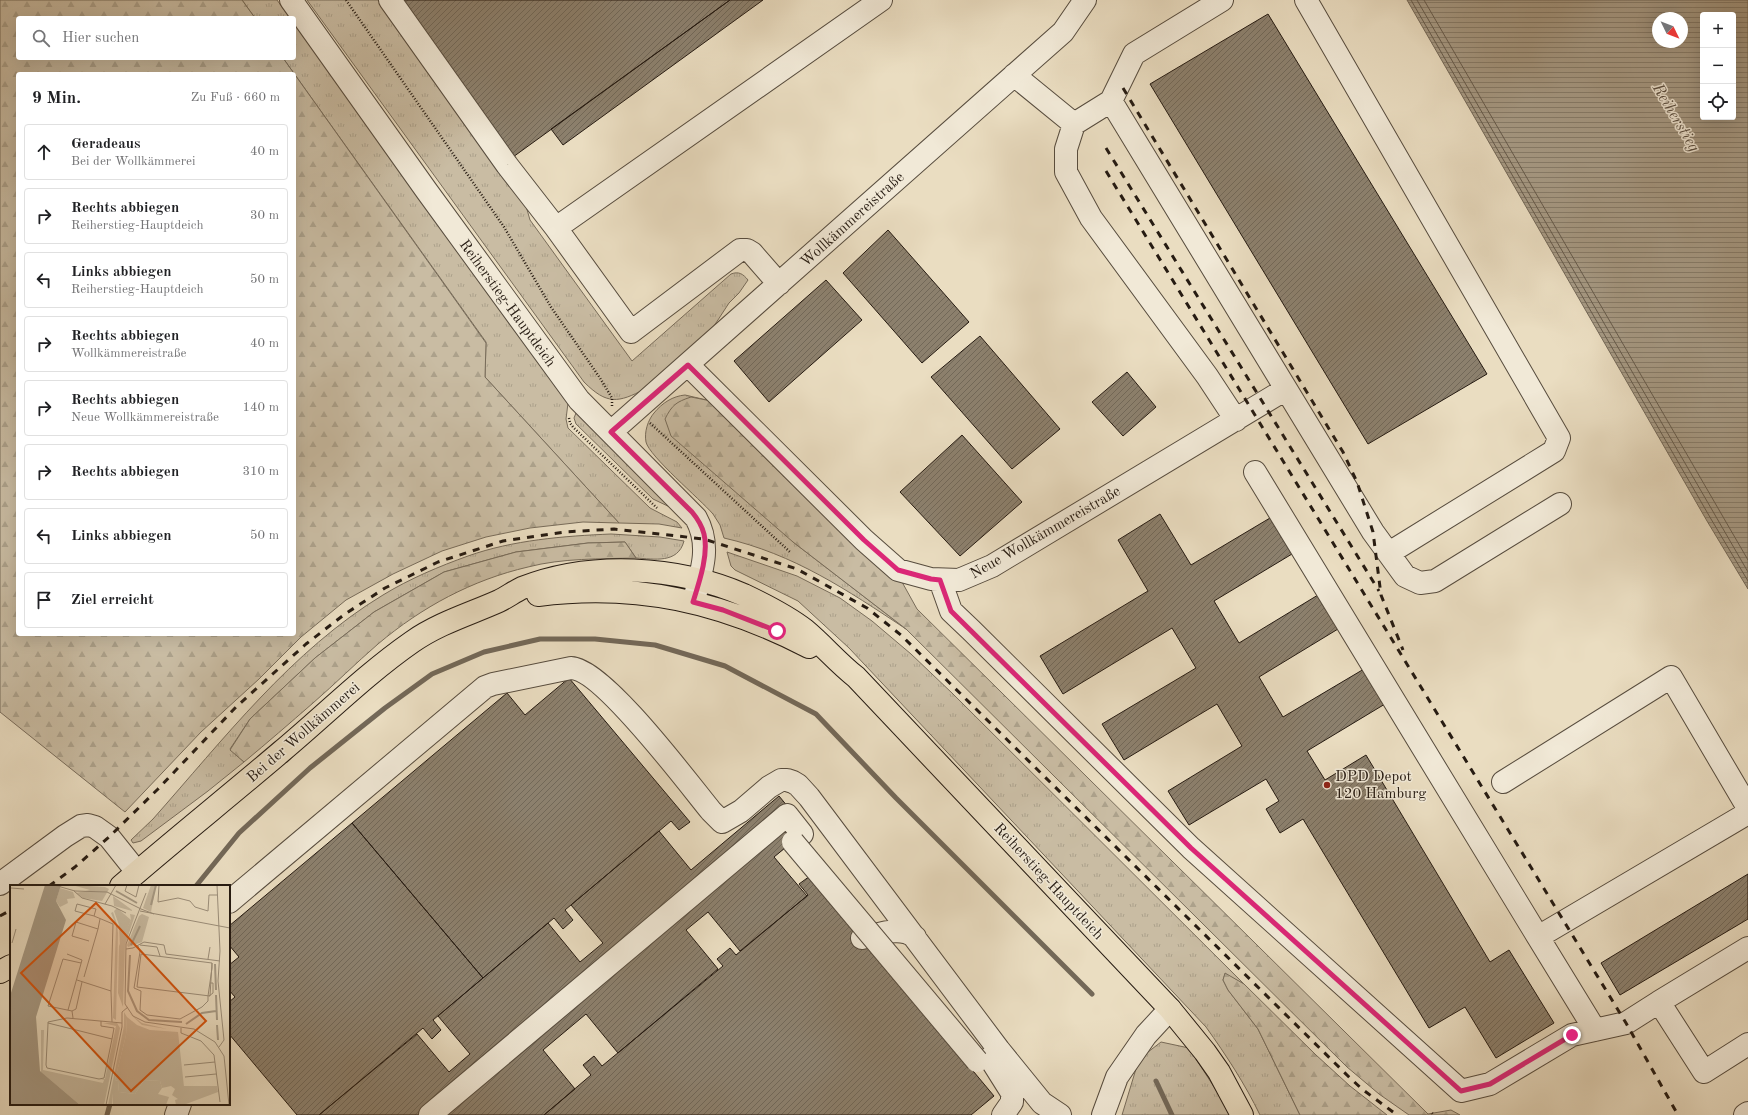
<!DOCTYPE html>
<html lang="de">
<head>
<meta charset="utf-8">
<style>
	:root { --surface:#fff; --page:#f2f2f2; --text:#202124; --muted:#757577; --line:#e0e0e0 }
	body { margin:0; font-family:"Old Standard TT",serif; background:var(--page); color:var(--text) }
	.controls { position:absolute; right:12px; top:12px; display:grid; overflow:hidden; border-radius:4px; box-shadow:0 4px 16px #0002 }
	.controls button { width:36px; height:36px; display:grid; place-items:center; padding:0; border:0; border-bottom:1px solid var(--line); background:var(--surface); color:var(--text); font:20px sans-serif }
	.compass { position:absolute; left:1652px; top:12px; width:36px; height:36px; border-radius:50%; background:var(--surface); box-shadow:0 4px 16px #0002; rotate:133deg }
	.stop { position:absolute; width:12px; height:12px; margin:-9px; border:3px solid #db2777; border-radius:50%; background:#fff }
	.stop.end { background:#db2777; border-color:#fff; box-shadow:0 1px 4px #0008 }
	.list { margin:0; padding:0; list-style:none }
	h2 { display:flex; justify-content:space-between; align-items:center; height:52px; margin:0; padding:0 16px; font-size:17px }
	h2 small { font-size:13px; font-weight:400; color:var(--muted) }
	.list li { display:grid; grid-template-columns:26px 1fr auto; gap:12px; align-items:center; box-sizing:border-box; height:56px; margin:0 8px 8px; padding:0 8px; border:1px solid var(--line); border-radius:4px }
	.list b { display:block; font-size:15px; white-space:nowrap }
	.list p { margin:0; font-size:13px; white-space:nowrap; color:var(--muted) }
	.list em { font-size:13px; font-style:normal; color:var(--muted) }
	.icon { flex:none; width:22px; height:22px; fill:none; stroke:currentColor; stroke-width:2; stroke-linecap:round; stroke-linejoin:round }
	.map { position:relative; flex:none; width:1748px; height:1115px; overflow:hidden }
	.search { position:absolute; background:var(--surface); box-shadow:0 4px 16px #0002; left:16px; top:16px; width:280px; height:44px; display:flex; align-items:center; gap:10px; box-sizing:border-box; padding:0 14px; border-radius:4px; color:var(--muted); font-size:15px }
	.panel { position:absolute; background:var(--surface); box-shadow:0 4px 16px #0002; left:16px; top:72px; width:280px; height:564px; border-radius:4px }
	.map>svg:first-child { display:block }
</style>
</head>
<body>
<div class="map">
<svg width="1748" height="1115" viewBox="0 0 1748 1115">
	<defs>
		<pattern id="grass-tufts" width="24" height="20" patternUnits="userSpaceOnUse"><rect width="24" height="20" fill="#c9bca3"/><path d="M3 7l-1-3M5 7V3M7 7l1-3M15 17l-1-3M17 17v-4M19 17l1-3" fill="none" stroke="#aca18b"/></pattern>
		<pattern id="forest-firs" width="22" height="20" patternUnits="userSpaceOnUse"><rect width="22" height="20" fill="#c9bca3"/><path d="M5 1l3.5 6h-7zM16 11l3.5 6h-7z" fill="#aca18b"/></pattern>
		<pattern id="water-rules" width="6" height="5" patternUnits="userSpaceOnUse"><rect width="6" height="5" fill="#a79b86"/><path d="M0 2.5h6" fill="none" stroke="#887e6c"/></pattern>
		<pattern id="building-hatch" width="6" height="6" patternUnits="userSpaceOnUse"><rect width="6" height="6" fill="#8c806d"/><path d="M-1 1l2-2M0 6l6-6M5 7l2-2" fill="none" stroke="#726858"/></pattern>
	</defs>
	<rect width="100%" height="100%" fill="#eaddc1"/>
	<filter id="stains"><feTurbulence type="fractalNoise" baseFrequency=".005" numOctaves="4"/><feColorMatrix values="0 0 0 0 .2 0 0 0 0 .09 0 0 0 0 .02 0 0 0 .5 -.17"/></filter>
	<radialGradient id="worn" r=".72"><stop offset=".6" stop-color="#630" stop-opacity="0"/><stop offset="1" stop-color="#630" stop-opacity=".3"/></radialGradient>
	<path fill="url(#grass-tufts)" stroke="#786c5a" d="M 242,0 L 277,0 L 290,18 L 255,18 Z
		M 307,0 L 378,0 L 526,206 L 530,220 L 632,361 L 731,274 C 739,271 743,274 748,280 L 739,293 L 729,303 L 714,326 L 645,389 C 618,403 607,405 584,382 Z
		M 294,23 L 568,403 L 566,419 L 568,428 L 650,508 L 677,522 L 682,528 L 659,524 L 619,523 L 485,377 L 486,342 L 283,58 L 294,58 Z
		M 685,395 L 711,401 L 793,542 L 906,629 C 847,590 794,554 724,538 L 720,525 L 713,514 C 700,499 649,456 646,442 C 644,432 648,420 654,413 C 662,403 673,396 685,395 Z
		M 576,413 L 578,413 L 674,509 L 653,499 L 576,424 L 574,418 Z
		M 611,534 L 660,537 L 684,541 C 678,564 654,559 636,558 L 625,542 L 588,543 L 516,552 L 444,572 L 374,612 L 315,658 L 250,719 L 230,749 L 244,762 L 208,791 L 141,841 L 133,843 L 131,840 L 153,819 C 223,740 292,650 383,595 C 409,579 440,566 468,556 C 513,540 564,536 611,534 Z
		M 727,552 L 797,576 L 840,598 L 872,621 L 911,654 L 952,693 L 1244,984 L 1225,974 L 1223,980 L 1228,990 L 1258,1029 L 1300,1115 L 1260,1115 C 1245,1084 1226,1055 1206,1027 L 849,648 L 798,601 L 735,570 L 731,566 Z
		M 1161,1042 L 1189,1048 L 1232,1115 L 1122,1115 L 1139,1059 Z"/>
	<path fill="url(#forest-firs)" stroke="#786c5a" fill-rule="evenodd" d="M 0,0 L 242,0 L 255,18 L 18,18 L 18,58 L 283,58 L 486,343 L 485,377 L 619,523 L 583,522 L 530,528 L 486,537 L 442,551 L 393,574 L 346,600 L 301,637 L 259,679 L 201,732 L 125,812 L 0,712 ZM 18,74 L 294,74 L 294,634 L 18,634 Z
		M 691,397 L 711,401 L 902,582 L 917,609 L 1428,1114 L 1451,1110 L 1460,1115 L 1409,1115 L 1379,1094 L 1347,1067 L 906,629 L 793,542 L 671,436 L 665,419 C 672,405 676,402 691,397 Z
		M 625,542 L 636,558 C 601,559 562,558 528,567 C 472,580 422,607 378,644 C 356,663 335,684 313,703 C 290,723 267,743 244,762 L 230,750 L 250,719 L 315,658 L 374,612 L 444,572 L 516,552 L 588,543 Z
		M 1225,973 L 1244,984 L 1316,1055 L 1350,1086 L 1387,1115 L 1300,1115 L 1258,1029 L 1228,990 L 1223,980 Z"/>
	<path fill="url(#water-rules)" stroke="#736858" fill-rule="evenodd" d="M 1407,0 L 1748,0 L 1748,589 L 1707,521 ZM 1703,15 L 1733,15 L 1733,117 L 1703,117 ZM 1658,18 L 1682,18 L 1682,42 L 1658,42 Z"/>
	<g fill="none" stroke-linecap="round" stroke-linejoin="round">
		<path stroke="#665b4c" stroke-width="1" d="M 1411,0 L 1711,519 L 1748,581
			M 1417,0 L 1748,572
			M 1424,0 L 1748,560"/>
		<path stroke="#736858" stroke-width="5" d="M 196,886 L 239,833 L 310,768 L 385,708 L 432,674 L 484,652 L 540,639 L 595,639 L 655,645 L 725,666 L 816,714 L 896,798 L 1092,994
			M 1156,1081 L 1172,1115
			M 107,1115 L 110,1104"/>
	</g>
	<path fill="url(#building-hatch)" stroke="#261b12" d="M 400,0 L 730,0 L 513,157 Z
		M 730,0 L 763,0 L 563,145 L 551,129 Z
		M 1268,14 L 1487,374 L 1368,444 L 1150,84 Z
		M 888,230 L 969,322 L 922,363 L 843,273 Z
		M 826,280 L 862,320 L 769,402 L 734,361 Z
		M 980,336 L 1060,429 L 1012,469 L 931,377 Z
		M 1127,372 L 1156,407 L 1123,436 L 1092,402 Z
		M 962,435 L 1022,502 L 960,556 L 900,492 Z
		M 1160,514 L 1191,565 L 1270,518 L 1292,554 L 1214,601 L 1239,643 L 1318,595 L 1338,629 L 1259,677 L 1283,717 L 1364,669 L 1385,704 L 1307,751 L 1325,780 L 1366,755 L 1490,962 L 1509,950 L 1554,1023 L 1496,1058 L 1465,1007 L 1429,1028 L 1303,819 L 1280,833 L 1266,809 L 1279,801 L 1266,779 L 1189,825 L 1168,791 L 1242,746 L 1217,704 L 1124,760 L 1102,724 L 1196,668 L 1172,628 L 1063,694 L 1040,656 L 1148,591 L 1118,540 Z
		M 569,678 L 690,822 L 679,830 L 671,821 L 565,910 L 573,920 L 563,929 L 554,918 L 483,978 L 352,823 L 507,693 L 525,715 Z
		M 779,796 L 807,830 L 774,857 L 807,896 L 740,951 L 708,912 L 686,930 L 718,969 L 618,1053 L 586,1014 L 543,1050 L 575,1089 L 544,1115 L 319,1115 L 417,1034 L 449,1072 L 470,1054 L 438,1016 L 548,923 L 580,962 L 603,943 L 571,905 L 659,831 L 691,870 Z
		M 352,823 L 483,978 L 433,1020 L 441,1030 L 432,1039 L 423,1028 L 319,1115 L 297,1115 L 229,1034 L 229,1002 L 235,997 L 229,990 L 229,965 L 239,957 L 229,945 L 229,926 Z
		M 1748,874 L 1748,919 L 1620,995 L 1601,963 Z
		M 810,876 L 994,1096 L 971,1115 L 544,1115 L 591,1075 L 583,1065 L 594,1056 L 602,1066 L 723,966 L 717,959 L 730,948 L 736,955 L 808,895 L 799,884 Z"/>
	<g fill="none" stroke-linecap="round" stroke-linejoin="round">
		<g stroke="#574c3e" stroke-width="24">
			<path id="minor" d="M 291,0 L 426,190 L 579,400 L 696,518 C 711,545 702,571 694,599
				M 390,0 L 507,165 L 556,228 L 881,0
				M 1306,0 L 1559,438 L 1554,451 L 1389,553
				M 1014,75 L 1074,124 L 1111,101 L 1134,54 L 1222,0
				M 1111,101 L 1373,532 L 1405,576 L 1420,583 L 1435,581 L 1560,504
				M 1074,124 L 1066,149 L 1066,172 L 1091,218 L 1207,376 L 1236,420
				M 556,228 L 631,332 L 740,250 L 747,250 L 752,253 L 779,284
				M 688,365 L 864,540 L 898,570 L 931,579 L 959,580 L 992,566 L 1286,389
				M 611,432 L 1063,32 L 1085,0
				M 1255,472 L 1538,937
				M 940,580 L 951,611 L 971,630 L 1191,848 L 1461,1091 L 1490,1084 L 1572,1035 L 1626,1023 L 1659,1002 L 1704,1072 L 1748,1044
				M 1503,782 L 1671,677 L 1748,808
				M 0,884 L 65,836 L 81,826 L 88,825 L 95,827 L 109,837 L 137,872
				M 229,902 L 485,687 L 493,684 L 571,668 C 603,669 688,783 711,811 L 722,822 L 741,811 L 769,787 L 781,780 L 787,780 L 793,782 L 798,785 L 809,797 L 999,1050 L 1042,1103 L 1060,1115
				M 862,938 C 878,935 900,925 915,937
				M 1659,1002 L 1748,948
				M 1595,1030 L 1538,937 L 1748,813
				M 990,1058 L 1012,1093 L 1012,1102 L 1003,1115
				M 176,1115 L 180,1104
				M 430,1115 L 787,815 L 802,834
				M 1103,1115 L 1117,1077 L 1146,1035 L 1170,1009
				M 1745,1115 L 1748,1113"/>
		</g>
		<g stroke="#261b12" stroke-width="24">
			<path id="major" d="M 538,595 C 636,582 722,602 809,647
				M 121,886 C 174,840 228,797 282,751 C 325,715 366,674 412,642 C 439,623 470,614 499,601 C 507,597 514,592 522,588 C 591,561 677,566 744,595 C 765,605 787,616 805,630 C 823,645 838,663 856,677 L 1170,1009 L 1205,1052 L 1219,1072 L 1242,1115
				M 0,972 L 11,966"/>
		</g>
		<path stroke="#261b12" stroke-width="2.5" stroke-dasharray="1 2" stroke-linecap="butt" d="M 346,0 L 504,227 L 551,307 L 600,378 L 612,398 L 612,406
			M 569,418 L 570,423 L 573,427 L 657,508
			M 650,423 L 790,552
			M 1432,1113 L 1434,1115"/>
		<use href="#minor" stroke="#f1e9d7" stroke-width="22"/>
		<use href="#major" stroke="#eaddc1" stroke-width="22"/>
		<path stroke="#261b12" stroke-width="3" stroke-dasharray="7 7" stroke-linecap="butt" d="M 1123,88 L 1343,452 L 1357,482 L 1373,532 L 1381,595 L 1403,650
			M 1106,148 L 1379,591
			M 1106,171 L 1626,1023 L 1678,1115
			M 49,886 L 75,867 L 109,837 L 158,789 L 236,707 L 306,644 L 345,614 L 385,588 L 438,562 L 503,541 L 565,532 L 614,529 L 704,539 L 797,569 L 867,608 L 901,635 L 1349,1077 L 1362,1089 L 1397,1115
			M 0,916 L 11,910"/>
		<g stroke="#574c3e" stroke-width="24" stroke-linecap="butt">
			<path id="minor-bridge" d="M 793,842 L 977,1061"/>
		</g>
		<use href="#minor-bridge" stroke="#f1e9d7" stroke-width="22"/>
	</g>
	<g fill="none" stroke-linecap="round" stroke-linejoin="round">
		<path stroke="#db2777" stroke-width="5" d="M 777,631 L 723,610 L 693,602 C 699,583 709,554 704,534 C 702,526 697,518 692,512 L 611,432 L 688,365 L 864,540 L 898,570 L 931,579 L 940,580 L 951,611 L 1191,848 L 1461,1091 L 1490,1084 L 1572,1035"/>
	</g>
	<circle fill="#8f2418" stroke="#f1e9d7" stroke-width="1.5" cx="1327" cy="785" r="4"/>
	<g text-anchor="middle" stroke-width="3" stroke-linejoin="round" paint-order="stroke">
		<g font-size="15" fill="#261b12" stroke="#f1e9d7">
			<text transform="translate(852 219) rotate(-42)" y="5">Wollkämmereistraße</text>
			<text transform="translate(508 303) rotate(54)" y="5">Reiherstieg-Hauptdeich</text>
			<text transform="translate(1045 532) rotate(-30)" y="5">Neue Wollkämmereistraße</text>
			<text transform="translate(303 732) rotate(-41)" y="5">Bei der Wollkämmerei</text>
			<text transform="translate(1049 881) rotate(47)" y="5">Reiherstieg-Hauptdeich</text>
		</g>
		<g font-size="15" fill="#261b12" stroke="#f1e9d7" text-anchor="start">
			<text x="1335" y="781">DPD Depot<tspan x="1335" dy="17">120 Hamburg</tspan></text>
		</g>
		<g font-size="16" font-style="italic" fill="#5a4e40" stroke="#f1e9d7">
			<text transform="translate(1677 117) rotate(59)" y="6">Reiherstieg</text>
		</g>
	</g>
	<g transform="translate(10 885)">
		<rect width="220" height="220" fill="#eaddc1"/>
		<path d="M 141,0 L 146,0 L 141,27 L 133,23 ZM 120,29 L 125,30 L 115,60 L 113,122 L 108,108 L 109,61 L 121,35 ZM 132,29 L 139,32 L 132,57 L 118,62 L 117,60 L 129,31 ZM 114,127 L 117,132 L 116,150 L 105,195 L 108,196 L 109,207 L 125,209 L 134,195 L 150,196 L 152,203 L 148,209 L 159,212 L 156,220 L 103,220 L 102,208 L 102,220 L 98,220 L 114,141 ZM 93,138 L 107,138 L 110,143 L 94,220 L 70,220 L 31,187 L 31,145 L 34,145 L 33,185 L 93,198 L 94,195 L 90,195 L 95,194 L 106,141 Z" fill="#c9bca3"/>
		<path d="M 62,0 L 95,2 L 99,4 L 92,16 L 73,13 L 66,8 L 80,5 ZM 50,3 L 63,7 L 65,13 L 57,14 L 58,18 L 50,22 L 46,16 ZM 103,11 L 122,25 L 122,26 L 104,21 ZM 107,23 L 121,35 L 110,62 L 109,40 L 104,26 ZM 103,27 L 107,39 L 108,48 L 106,135 L 103,133 L 106,40 L 101,28 ZM 119,128 L 132,138 L 157,144 L 132,140 ZM 117,132 L 127,140 L 140,145 L 168,147 L 176,220 L 166,220 L 165,215 L 168,214 L 162,210 L 165,204 L 161,201 L 152,203 L 150,196 L 134,195 L 125,209 L 109,207 L 108,196 L 105,195 L 116,150 ZM 173,201 L 207,201 L 208,207 L 176,219 Z" fill="#c9bca3"/>
		<path d="M 35,0 L 51,0 L 46,16 L 56,35 L 26,132 L 30,186 L 70,220 L 0,220 L 0,111 Z" fill="#a79b86"/>
		<path fill="none" stroke="#a79b86" stroke-width="2" d="M 106,6 L 127,18M 141,20 L 146,0M 121,60 L 130,41M 120,70 L 118,106 L 127,126 L 139,135 L 172,137M 205,79 L 206,105M 206,110 L 207,135M 176,139 L 192,128 L 206,126M 207,140 L 208,155"/>
		<path fill="none" stroke="#9c8f7b" stroke-width="1" d="M 44,0 L 65,6 L 97,7 L 131,24M 117,0 L 115,6 L 126,12 L 129,0M 149,0 L 148,17 L 168,13 L 180,16 L 185,22 L 198,26 L 199,10 L 208,10M 207,0 L 210,66 L 208,96 L 214,155 L 209,162M 1,3 L 14,4M 64,6 L 72,13 L 102,21 L 116,28M 136,8 L 116,59 L 115,119 L 123,131 L 135,137 L 184,144 L 205,157 L 214,171 L 219,220M 95,19 L 106,0M 131,24 L 144,29M 130,26 L 220,43M 84,31 L 65,26 L 67,19 L 86,24 L 84,31 L 103,39 L 101,106M 79,56 L 62,51 L 66,37 L 88,44 L 90,34M 2,58 L 6,44M 130,60 L 147,62 L 150,71M 128,61 L 130,67 L 124,103 L 131,106 L 130,125 L 137,130 L 170,134 L 192,122 L 198,116 L 198,111 L 202,83 L 202,78 L 131,69 L 127,102 L 200,111 L 202,78M 116,64 L 123,63 L 134,57 L 154,60 L 156,69 L 210,76M 57,69 L 72,75 L 58,125M 198,74 L 200,62M 74,92 L 88,44M 67,95 L 101,106 L 102,137M 199,111 L 203,108 L 203,98 L 200,98M 62,126 L 66,124 L 72,97M 63,133 L 62,126 L 38,121 L 53,74 L 71,78M 91,136 L 91,141 L 104,143 L 102,154M 38,138 L 102,154 L 94,193 L 89,194 L 37,183 L 36,180 L 38,139 L 38,137 L 57,133 L 112,138M 171,143 L 171,148 L 191,156 L 204,170 L 210,217M 174,180 L 205,177M 175,192 L 206,189M 96,220 L 112,142 L 112,127 L 118,122"/>
		<path fill="#d5530d" fill-opacity="0.15" stroke="#d5530d" stroke-width="2" d="M 86,18 L 196,136 L 121,206 L 11,88 Z"/>
		<rect width="220" height="220" fill="none" stroke="#261b12" stroke-width="2"/>
	</g>
	<rect width="100%" height="100%" filter="url(#stains)"/>
	<rect width="100%" height="100%" fill="url(#worn)"/>
</svg>
<div class="controls">
<button>+</button>
<button>−</button>
<button><svg class="icon" aria-label="locate" viewBox="0 0 24 24"><circle cx="12" cy="12" r="6"/><path d="M12 2v4M12 18v4M2 12h4M18 12h4"/></svg></button>
</div>
<svg class="compass" viewBox="-18 -18 36 36"><path d="M0-13l5 13h-10z" fill="#e53935"/><path d="M0 13l5-13h-10z" fill="#757577"/></svg>
<div class="stop" style="left:777px;top:631px"></div>
<div class="stop end" style="left:1572px;top:1035px"></div>
<div class="search"><svg class="icon" aria-label="search" viewBox="0 0 24 24"><circle cx="10" cy="10" r="6"/><path d="M15 15l6 6"/></svg>Hier suchen</div>
<section class="panel">
<h2>9 Min.<small>Zu Fuß · 660 m</small></h2>
<ul class="list">
<li><svg class="icon" aria-label="ahead" viewBox="0 0 24 24"><path d="M12 20V5M6 11l6-6 6 6"/></svg><div><b>Geradeaus</b><p>Bei der Wollkämmerei</p></div><em>40 m</em></li>
<li><svg class="icon" aria-label="right" viewBox="0 0 24 24"><path d="M7 20v-9h11M14 6l5 5-5 5"/></svg><div><b>Rechts abbiegen</b><p>Reiherstieg-Hauptdeich</p></div><em>30 m</em></li>
<li><svg class="icon" aria-label="left" viewBox="0 0 24 24"><path d="M17 20v-9H6M10 6l-5 5 5 5"/></svg><div><b>Links abbiegen</b><p>Reiherstieg-Hauptdeich</p></div><em>50 m</em></li>
<li><svg class="icon" aria-label="right" viewBox="0 0 24 24"><path d="M7 20v-9h11M14 6l5 5-5 5"/></svg><div><b>Rechts abbiegen</b><p>Wollkämmereistraße</p></div><em>40 m</em></li>
<li><svg class="icon" aria-label="right" viewBox="0 0 24 24"><path d="M7 20v-9h11M14 6l5 5-5 5"/></svg><div><b>Rechts abbiegen</b><p>Neue Wollkämmereistraße</p></div><em>140 m</em></li>
<li><svg class="icon" aria-label="right" viewBox="0 0 24 24"><path d="M7 20v-9h11M14 6l5 5-5 5"/></svg><div><b>Rechts abbiegen</b></div><em>310 m</em></li>
<li><svg class="icon" aria-label="left" viewBox="0 0 24 24"><path d="M17 20v-9H6M10 6l-5 5 5 5"/></svg><div><b>Links abbiegen</b></div><em>50 m</em></li>
<li><svg class="icon" aria-label="arrive" viewBox="0 0 24 24"><path d="M6 21V4h12l-3 4 3 4H6"/></svg><div><b>Ziel erreicht</b></div></li>
</ul>
</section>
</div>
</body>
</html>
